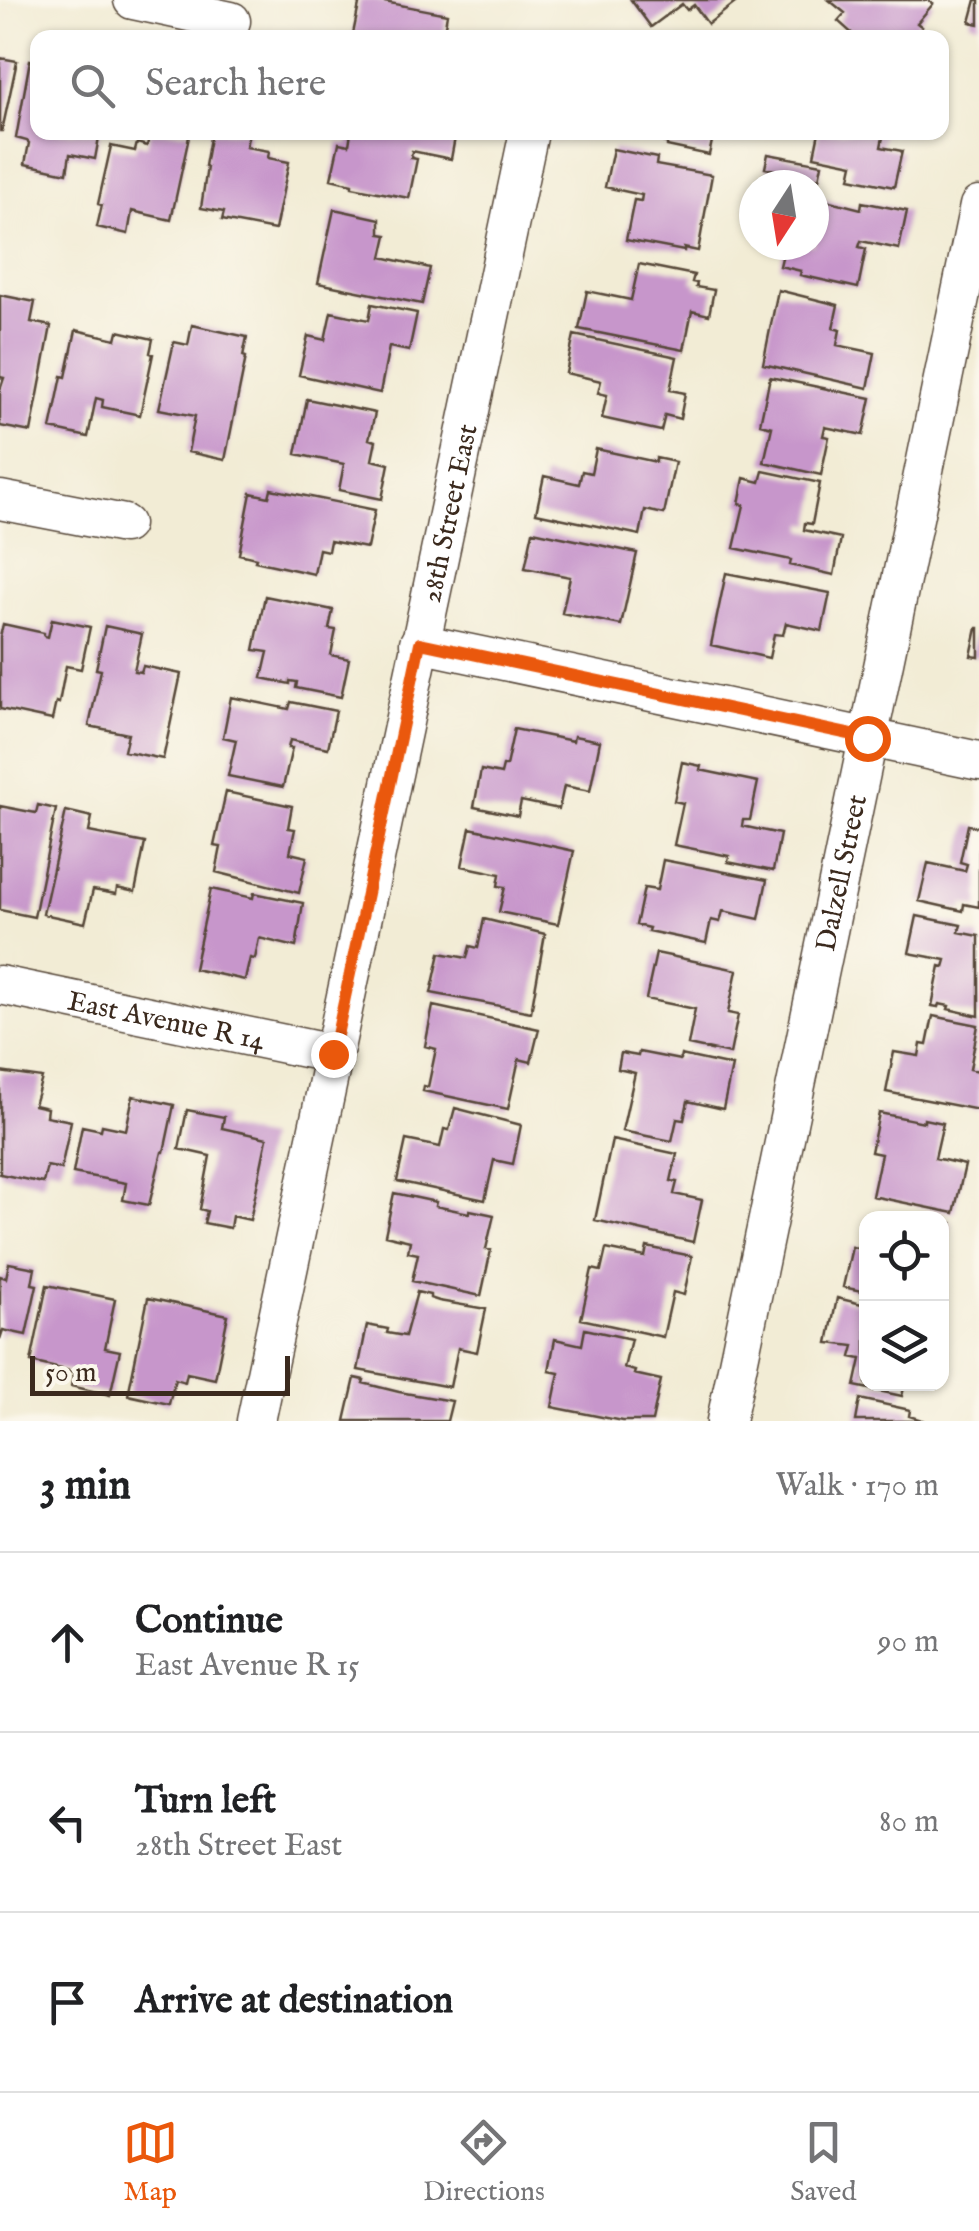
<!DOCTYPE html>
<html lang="en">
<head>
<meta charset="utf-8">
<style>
	:root { --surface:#fff; --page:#f6f6f6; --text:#202124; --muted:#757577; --line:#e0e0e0; --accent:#ea580c }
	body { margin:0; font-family:"IM FELL English",serif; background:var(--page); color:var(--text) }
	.controls { position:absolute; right:30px; bottom:30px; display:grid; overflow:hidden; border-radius:20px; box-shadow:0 2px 8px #0004 }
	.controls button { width:90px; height:90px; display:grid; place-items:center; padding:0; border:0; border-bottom:2px solid var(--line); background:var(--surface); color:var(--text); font:50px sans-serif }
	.compass { position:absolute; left:739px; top:170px; width:90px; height:90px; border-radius:50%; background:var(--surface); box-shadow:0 2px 8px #0004; rotate:192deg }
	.scale { position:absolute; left:30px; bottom:25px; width:260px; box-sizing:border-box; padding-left:10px; border:5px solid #3b2a1e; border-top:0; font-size:28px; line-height:35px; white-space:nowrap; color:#3b2a1e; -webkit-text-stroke:8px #fbf7ec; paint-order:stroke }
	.stop { position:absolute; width:30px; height:30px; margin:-22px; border:8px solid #ea580c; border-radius:50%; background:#fff }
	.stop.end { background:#ea580c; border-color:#fff; box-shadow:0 2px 10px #0008 }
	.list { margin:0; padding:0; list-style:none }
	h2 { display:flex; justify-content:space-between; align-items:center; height:130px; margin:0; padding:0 40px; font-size:42px }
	h2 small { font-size:32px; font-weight:400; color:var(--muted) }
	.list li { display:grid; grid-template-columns:65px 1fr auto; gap:30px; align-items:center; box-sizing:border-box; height:180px; padding:0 40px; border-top:2px solid var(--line) }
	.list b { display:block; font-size:38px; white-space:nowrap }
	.list p { margin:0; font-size:32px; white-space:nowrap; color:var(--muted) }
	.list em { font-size:32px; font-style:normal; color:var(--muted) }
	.icon { flex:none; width:55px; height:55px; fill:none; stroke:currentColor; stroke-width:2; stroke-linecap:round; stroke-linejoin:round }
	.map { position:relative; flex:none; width:979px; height:1421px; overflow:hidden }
	.search { position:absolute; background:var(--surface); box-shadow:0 2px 8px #0004; left:30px; right:30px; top:30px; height:110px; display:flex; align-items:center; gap:25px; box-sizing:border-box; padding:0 35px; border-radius:20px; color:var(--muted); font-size:38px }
	.sheet { height:670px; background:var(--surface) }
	nav { display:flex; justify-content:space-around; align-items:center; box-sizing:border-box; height:140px; border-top:2px solid var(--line); background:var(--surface); font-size:28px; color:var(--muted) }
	nav a { display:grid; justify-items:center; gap:5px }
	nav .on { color:var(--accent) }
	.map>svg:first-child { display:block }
</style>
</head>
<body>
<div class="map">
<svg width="979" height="1421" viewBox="0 0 979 1421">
	<rect width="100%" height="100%" fill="#fbf7ec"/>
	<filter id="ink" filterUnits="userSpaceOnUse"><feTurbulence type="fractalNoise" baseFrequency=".01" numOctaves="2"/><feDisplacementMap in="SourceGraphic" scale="20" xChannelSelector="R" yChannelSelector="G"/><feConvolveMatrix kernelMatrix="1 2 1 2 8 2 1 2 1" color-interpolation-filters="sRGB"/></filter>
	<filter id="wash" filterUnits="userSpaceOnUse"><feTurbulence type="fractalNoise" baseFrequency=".0048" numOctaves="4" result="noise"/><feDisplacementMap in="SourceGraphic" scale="40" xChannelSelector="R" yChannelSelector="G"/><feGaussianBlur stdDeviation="2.25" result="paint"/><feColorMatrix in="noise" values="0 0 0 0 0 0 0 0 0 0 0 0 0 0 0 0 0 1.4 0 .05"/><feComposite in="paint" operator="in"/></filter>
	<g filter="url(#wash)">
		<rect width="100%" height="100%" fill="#f2ecd5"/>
		<g id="blocks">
			<path fill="#c796cb" d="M 360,0 L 374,0 L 447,14 L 443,38 L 354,38 L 353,34 Z
				M 631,0 L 739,0 L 708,24 L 694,5 L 687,10 L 682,4 L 651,27 Z
				M 829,0 L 928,0 L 933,4 L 917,23 L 922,27 L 913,38 L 857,38 L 838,21 L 845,13 Z
				M 976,0 L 979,0 L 979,24 L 970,22 Z
				M 0,58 L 17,61 L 2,131 L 0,131 Z
				M 30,60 L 38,61 L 38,132 L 100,132 L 95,159 L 70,154 L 67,173 L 25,164 L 29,143 L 27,141 L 16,138 Z
				M 150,132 L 190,132 L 171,220 L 132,211 L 128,234 L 97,227 L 102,205 L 98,204 L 111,146 L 135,151 L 137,143 L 147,146 Z
				M 211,132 L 249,132 L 246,147 L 269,151 L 268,158 L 289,162 L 275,230 L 222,220 L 224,212 L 201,208 L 207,167 L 205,166 Z
				M 351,132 L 456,132 L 451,159 L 412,151 L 411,158 L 417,159 L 409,198 L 352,187 L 352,184 L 331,179 L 339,143 L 349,145 Z
				M 624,132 L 714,132 L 709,155 L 667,146 L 667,143 Z
				M 819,132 L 884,132 L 881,147 L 902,151 L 894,187 L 850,178 L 853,164 L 814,156 Z
				M 613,149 L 657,158 L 656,165 L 712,175 L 698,251 L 684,248 L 684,251 L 626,240 L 634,200 L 641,201 L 642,195 L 605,187 Z
				M 768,154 L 822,164 L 819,179 L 765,168 Z
				M 814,197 L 861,209 L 862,202 L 907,211 L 899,249 L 861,241 L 859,247 L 866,249 L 858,288 L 800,275 L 801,271 L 780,266 L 785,245 L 814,245 Z
				M 334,209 L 380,219 L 380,234 L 387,235 L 382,257 L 430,268 L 422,304 L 318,283 Z
				M 639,264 L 694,275 L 692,282 L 697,283 L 696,287 L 714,290 L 709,315 L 692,311 L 684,350 L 579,329 L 587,291 L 631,300 Z
				M 778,290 L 838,305 L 833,328 L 840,330 L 837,345 L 875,353 L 868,388 L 763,364 Z
				M 0,295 L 35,302 L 31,322 L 51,326 L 31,432 L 0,426 L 0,390 L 4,378 L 0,377 Z
				M 372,304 L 417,313 L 409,351 L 389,347 L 380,393 L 299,375 L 308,336 L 325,340 L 331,312 L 369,320 Z
				M 192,325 L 247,337 L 243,356 L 246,357 L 225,460 L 188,452 L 195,416 L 159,409 L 174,342 L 188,345 Z
				M 76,330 L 116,339 L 118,331 L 153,339 L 150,353 L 153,354 L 140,415 L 102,407 L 103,400 L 96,398 L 88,437 L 51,429 L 62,376 L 66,377 Z
				M 574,335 L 677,357 L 670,390 L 685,393 L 680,419 L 665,415 L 661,431 L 602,418 L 607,395 L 598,393 L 601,381 L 566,373 Z
				M 770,377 L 871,398 L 863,435 L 825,427 L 823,436 L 829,437 L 821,475 L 764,462 L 772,427 L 760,424 Z
				M 307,399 L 375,413 L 369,439 L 376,441 L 372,460 L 389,464 L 382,499 L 339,490 L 344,464 L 296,454 Z
				M 596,449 L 656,462 L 656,458 L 675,462 L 664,514 L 645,510 L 640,535 L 536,513 L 544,476 L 579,484 L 582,471 L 591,473 Z
				M 763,471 L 820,483 L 812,524 L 805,523 L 804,530 L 841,538 L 834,575 L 790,565 L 791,560 L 734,548 L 744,505 L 739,504 L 744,478 L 760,482 Z
				M 271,489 L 375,510 L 367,548 L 330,541 L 328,551 L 319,549 L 314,574 L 255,561 L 256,558 L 239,554 L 251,493 L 269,497 Z
				M 533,531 L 637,553 L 621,625 L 562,613 L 570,577 L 525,568 Z
				M 726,573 L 830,593 L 822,631 L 786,623 L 783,635 L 774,634 L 769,658 L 711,645 Z
				M 265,596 L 333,610 L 329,629 L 336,630 L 331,655 L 349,659 L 341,697 L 296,688 L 297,682 L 290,681 L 290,684 L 262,678 L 268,652 L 254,650 Z
				M 52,619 L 90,627 L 81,669 L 66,666 L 59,703 L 56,702 L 52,720 L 0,709 L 0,637 L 3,624 L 44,633 L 44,636 L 48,637 Z
				M 105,626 L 142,634 L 134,671 L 141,672 L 143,666 L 181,674 L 163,759 L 124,751 L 128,734 L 89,726 L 101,670 L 96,669 Z
				M 977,628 L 979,628 L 979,657 L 971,656 Z
				M 231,697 L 289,709 L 291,702 L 336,711 L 328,748 L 290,740 L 288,748 L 292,748 L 283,787 L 228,776 L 236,740 L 223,737 Z
				M 514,729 L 573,741 L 574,736 L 600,741 L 590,791 L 564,786 L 559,809 L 521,801 L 518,816 L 474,807 L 481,770 L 501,774 L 503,766 L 506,766 Z
				M 682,762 L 701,766 L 700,770 L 758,782 L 750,820 L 743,820 L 742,826 L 780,834 L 773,871 L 728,862 L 729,856 L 674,845 L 683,803 L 674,801 Z
				M 226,792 L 292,806 L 288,828 L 295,829 L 290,853 L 307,857 L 299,893 L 216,872 L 221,847 L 214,846 Z
				M 38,805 L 56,809 L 34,917 L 0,910 L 0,806 L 36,813 Z
				M 66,811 L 92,817 L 89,832 L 145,843 L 135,892 L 117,888 L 116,894 L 93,890 L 85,923 L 43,914 Z
				M 968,825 L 979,827 L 979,907 L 964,904 L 963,911 L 919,901 L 928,863 L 965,871 L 967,864 L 960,862 Z
				M 470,828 L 574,851 L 558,924 L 499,912 L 505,887 L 498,886 L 500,874 L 462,866 Z
				M 663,860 L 767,880 L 759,919 L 723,911 L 720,922 L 711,920 L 706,943 L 648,931 L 649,928 L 636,925 L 644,888 L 657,890 Z
				M 211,889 L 253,898 L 254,893 L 303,903 L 296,947 L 259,938 L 255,959 L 250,958 L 245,980 L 194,969 Z
				M 917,916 L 961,925 L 959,932 L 979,936 L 979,1016 L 948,1009 L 949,1006 L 939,1004 L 938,1007 L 932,1006 L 940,966 L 944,967 L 946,960 L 909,953 Z
				M 484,919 L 545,934 L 531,1012 L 431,993 L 440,953 L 467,958 L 470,946 L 478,948 Z
				M 656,953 L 737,970 L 728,1013 L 738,1015 L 730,1054 L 688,1045 L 695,1009 L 646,999 Z
				M 433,1006 L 539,1029 L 531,1062 L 519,1059 L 508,1109 L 423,1091 L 424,1086 L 428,1087 L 436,1049 L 425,1046 Z
				M 933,1016 L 978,1025 L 970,1069 L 979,1071 L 979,1110 L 886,1092 L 894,1052 L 919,1056 L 921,1044 L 927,1045 Z
				M 639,1052 L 680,1060 L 681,1055 L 732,1066 L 723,1109 L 688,1101 L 684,1120 L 677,1119 L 672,1141 L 622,1131 L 635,1073 L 618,1069 L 621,1053 L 638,1056 Z
				M 0,1072 L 42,1078 L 34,1105 L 47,1108 L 46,1116 L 71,1121 L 61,1169 L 47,1166 L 43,1183 L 0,1174 Z
				M 133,1096 L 174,1105 L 164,1152 L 162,1152 L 149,1205 L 123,1200 L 126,1183 L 73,1173 L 82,1126 L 101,1130 L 102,1125 L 126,1130 Z
				M 455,1108 L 521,1125 L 513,1164 L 494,1160 L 485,1200 L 397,1181 L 406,1140 L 440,1147 L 444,1129 L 449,1130 Z
				M 187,1110 L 224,1117 L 222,1128 L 267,1138 L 250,1220 L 232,1216 L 230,1228 L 204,1223 L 207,1211 L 200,1209 L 210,1156 L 179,1149 Z
				M 879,1113 L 924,1122 L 924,1119 L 943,1123 L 935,1158 L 965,1165 L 954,1213 L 872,1196 L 881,1154 L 871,1152 Z
				M 612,1140 L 677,1154 L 671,1181 L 677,1182 L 674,1194 L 702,1200 L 693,1242 L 595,1220 Z
				M 394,1193 L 436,1202 L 435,1206 L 469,1213 L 470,1210 L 494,1215 L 486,1249 L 491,1250 L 481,1296 L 412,1281 L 418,1254 L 408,1252 L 410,1241 L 385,1235 Z
				M 942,1221 L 952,1223 L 943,1263 L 942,1262 Z
				M 647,1247 L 692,1256 L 684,1295 L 673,1292 L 663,1337 L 581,1319 L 592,1269 L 601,1271 L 606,1249 L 645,1257 Z
				M 852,1247 L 866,1250 L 866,1292 L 843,1287 Z
				M 9,1263 L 35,1268 L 32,1284 L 37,1285 L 26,1335 L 3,1330 L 0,1339 L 0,1276 L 6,1278 Z
				M 47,1285 L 115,1299 L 105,1348 L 120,1351 L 110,1395 L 71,1386 L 74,1372 L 31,1362 Z
				M 417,1292 L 430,1295 L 430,1298 L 439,1301 L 486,1309 L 477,1352 L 458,1348 L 450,1387 L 358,1370 L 367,1325 L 388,1329 L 387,1333 L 405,1336 Z
				M 148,1298 L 228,1315 L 215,1379 L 187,1373 L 185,1382 L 175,1379 L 169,1404 L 128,1395 Z
				M 837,1298 L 866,1305 L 866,1384 L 905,1384 L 902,1396 L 855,1386 L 861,1359 L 851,1357 L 854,1346 L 828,1343 Z
				M 585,1329 L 631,1339 L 624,1368 L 635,1371 L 634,1374 L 661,1380 L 652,1421 L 622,1421 L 552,1407 L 559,1373 L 549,1371 L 555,1339 L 582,1345 Z
				M 355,1378 L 364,1380 L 363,1383 L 399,1392 L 452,1401 L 447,1421 L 345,1421 Z
				M 860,1399 L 910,1410 L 909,1416 L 925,1421 L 856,1421 Z"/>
		</g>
	</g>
	<g filter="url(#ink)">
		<use href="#blocks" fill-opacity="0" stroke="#564739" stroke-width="2.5"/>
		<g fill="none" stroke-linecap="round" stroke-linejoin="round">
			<g stroke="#564739" stroke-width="41">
				<g id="minor">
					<path d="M 133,0 L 231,21"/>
					<path d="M 0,500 L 124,524"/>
					<path d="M 419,643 L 979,761"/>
					<path id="s1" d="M 0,985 L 333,1054"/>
					<path id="s2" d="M 256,1421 L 529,132"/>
					<path id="s3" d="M 726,1421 L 979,206"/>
				</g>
			</g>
			<use href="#minor" stroke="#fff" stroke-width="38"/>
		</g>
	</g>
	<g fill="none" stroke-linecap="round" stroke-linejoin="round" filter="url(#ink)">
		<path stroke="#ea580c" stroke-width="12" d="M 333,1054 L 420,643 L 867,738"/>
	</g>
	<g text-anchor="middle" stroke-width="9" stroke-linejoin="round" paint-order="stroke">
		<g font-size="28" fill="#3b2a1e" stroke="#fbf7ec">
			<text dy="10" stroke="none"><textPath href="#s2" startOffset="928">28th Street East</textPath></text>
			<text dy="10" stroke="none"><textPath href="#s3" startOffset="560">Dalzell Street</textPath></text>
			<text dy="10" stroke="none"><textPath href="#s1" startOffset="170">East Avenue R 14</textPath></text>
		</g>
	</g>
</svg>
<div class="controls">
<button><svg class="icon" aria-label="locate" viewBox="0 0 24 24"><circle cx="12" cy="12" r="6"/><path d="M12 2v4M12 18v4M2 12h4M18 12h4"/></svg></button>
<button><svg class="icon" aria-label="layers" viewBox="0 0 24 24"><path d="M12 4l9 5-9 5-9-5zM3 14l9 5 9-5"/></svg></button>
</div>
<svg class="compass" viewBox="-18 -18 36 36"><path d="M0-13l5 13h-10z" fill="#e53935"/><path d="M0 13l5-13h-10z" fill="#757577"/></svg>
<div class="scale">50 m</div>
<div class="stop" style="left:867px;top:738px"></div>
<div class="stop end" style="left:333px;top:1054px"></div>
<div class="search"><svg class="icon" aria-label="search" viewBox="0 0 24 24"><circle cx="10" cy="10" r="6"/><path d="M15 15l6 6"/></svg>Search here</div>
</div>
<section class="sheet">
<h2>3 min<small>Walk · 170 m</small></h2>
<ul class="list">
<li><svg class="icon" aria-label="ahead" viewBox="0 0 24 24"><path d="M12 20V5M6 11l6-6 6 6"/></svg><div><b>Continue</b><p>East Avenue R 15</p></div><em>90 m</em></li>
<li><svg class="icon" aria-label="left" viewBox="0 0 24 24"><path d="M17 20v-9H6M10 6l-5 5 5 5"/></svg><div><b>Turn left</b><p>28th Street East</p></div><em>80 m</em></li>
<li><svg class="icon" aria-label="arrive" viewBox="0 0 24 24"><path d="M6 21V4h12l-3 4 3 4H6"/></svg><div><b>Arrive at destination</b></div></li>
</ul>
</section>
<nav>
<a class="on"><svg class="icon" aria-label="map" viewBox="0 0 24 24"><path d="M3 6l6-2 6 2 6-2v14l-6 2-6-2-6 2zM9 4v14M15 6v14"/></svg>Map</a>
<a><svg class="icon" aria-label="directions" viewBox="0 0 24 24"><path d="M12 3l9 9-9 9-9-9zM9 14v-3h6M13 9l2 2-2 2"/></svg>Directions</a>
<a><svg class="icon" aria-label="saved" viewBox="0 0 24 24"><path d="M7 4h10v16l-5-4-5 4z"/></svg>Saved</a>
</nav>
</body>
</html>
